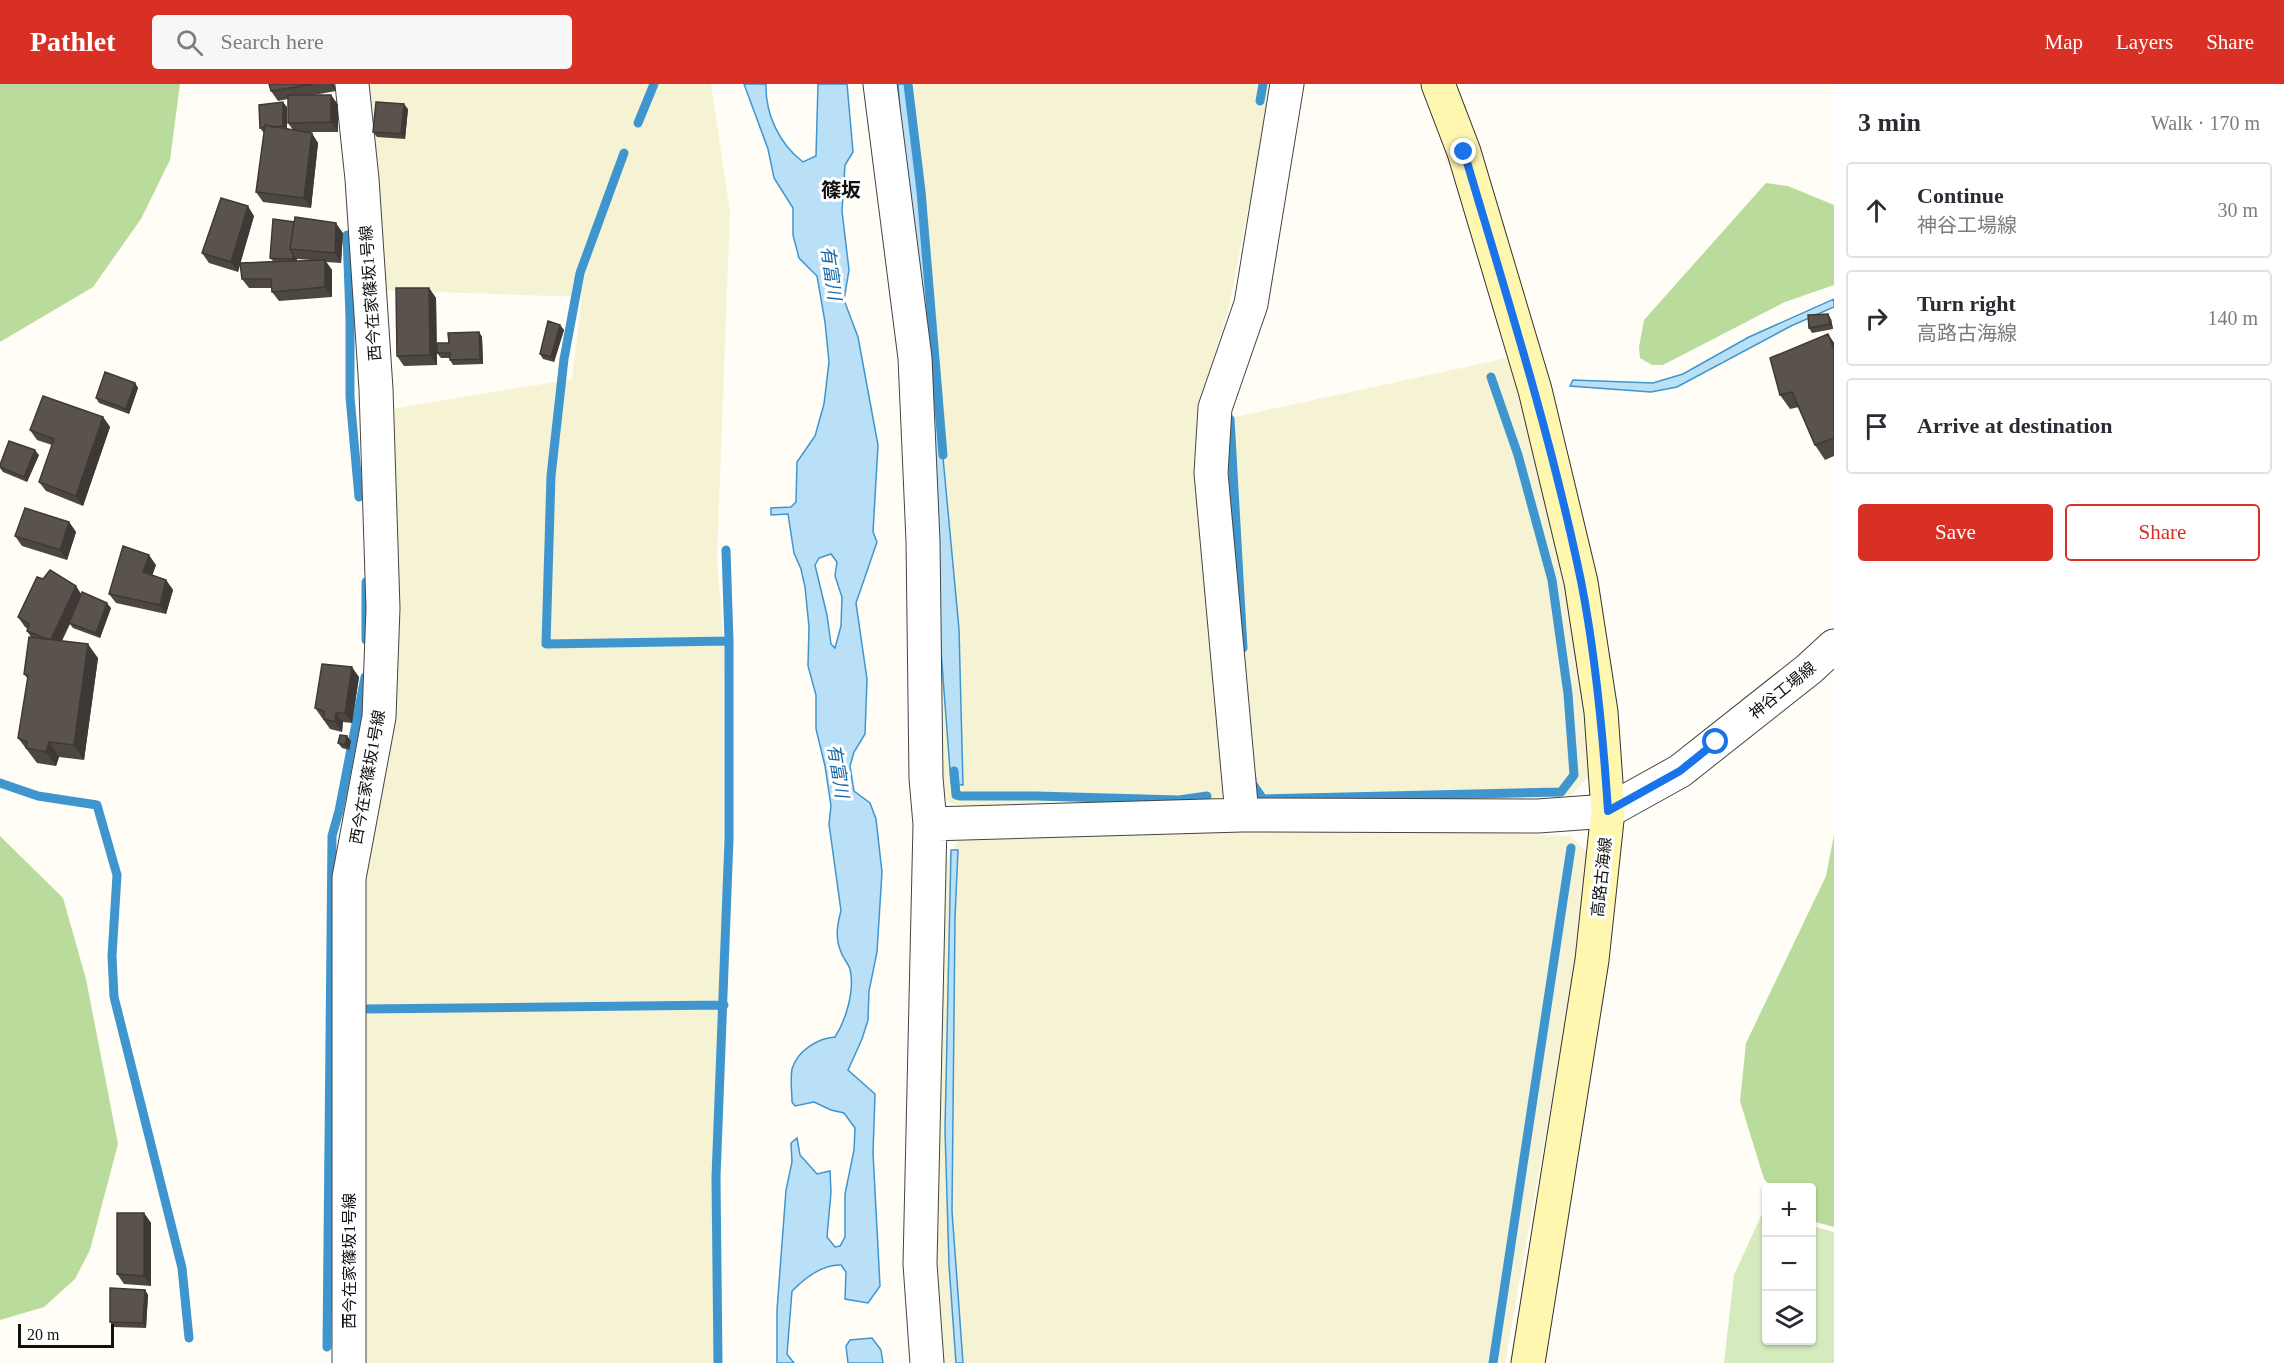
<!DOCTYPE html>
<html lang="en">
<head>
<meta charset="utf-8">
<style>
	:root { --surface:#fff; --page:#f7f7f7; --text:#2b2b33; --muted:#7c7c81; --line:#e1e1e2; --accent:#d93025 }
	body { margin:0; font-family:"Times New Roman","Noto Sans JP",serif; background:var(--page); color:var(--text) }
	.controls { position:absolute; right:18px; bottom:18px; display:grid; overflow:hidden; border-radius:6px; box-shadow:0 2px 4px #0004 }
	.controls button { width:54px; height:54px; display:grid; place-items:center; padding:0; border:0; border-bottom:2px solid var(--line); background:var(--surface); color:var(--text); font:30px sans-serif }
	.scale { position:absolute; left:18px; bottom:15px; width:96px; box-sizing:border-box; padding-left:6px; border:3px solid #111; border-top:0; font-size:16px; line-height:21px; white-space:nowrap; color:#111; -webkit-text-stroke:4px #fff; paint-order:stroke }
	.stop { position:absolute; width:18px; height:18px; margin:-14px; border:4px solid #1a73e8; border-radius:50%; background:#fff }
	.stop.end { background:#1a73e8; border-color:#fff; box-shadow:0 2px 6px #0008 }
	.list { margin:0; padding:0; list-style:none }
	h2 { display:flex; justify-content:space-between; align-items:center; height:78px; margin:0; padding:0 24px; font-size:26px }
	h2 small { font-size:20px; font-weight:400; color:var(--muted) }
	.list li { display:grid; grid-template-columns:39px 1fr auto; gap:18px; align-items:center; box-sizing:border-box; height:96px; margin:0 12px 12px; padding:0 12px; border:2px solid var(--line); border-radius:6px }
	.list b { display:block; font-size:22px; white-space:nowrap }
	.list p { margin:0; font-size:20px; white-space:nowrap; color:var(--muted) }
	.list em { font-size:20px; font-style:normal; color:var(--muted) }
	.actions { display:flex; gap:12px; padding:18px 24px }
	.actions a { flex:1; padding:14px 0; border:2px solid var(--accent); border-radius:6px; text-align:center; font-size:21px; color:var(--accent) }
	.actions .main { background:var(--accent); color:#fff }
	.icon { flex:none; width:33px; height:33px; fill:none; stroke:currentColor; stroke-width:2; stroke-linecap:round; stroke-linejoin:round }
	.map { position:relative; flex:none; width:1834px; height:1279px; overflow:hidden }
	header { display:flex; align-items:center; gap:36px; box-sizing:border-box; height:84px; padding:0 30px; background:var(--accent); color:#fff }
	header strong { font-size:28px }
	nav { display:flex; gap:33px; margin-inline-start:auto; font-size:21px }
	.search { width:420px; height:54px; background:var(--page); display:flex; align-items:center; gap:15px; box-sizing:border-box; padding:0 21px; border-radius:6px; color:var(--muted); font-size:22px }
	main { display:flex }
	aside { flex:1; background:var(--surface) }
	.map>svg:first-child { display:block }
</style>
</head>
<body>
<header>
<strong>Pathlet</strong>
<div class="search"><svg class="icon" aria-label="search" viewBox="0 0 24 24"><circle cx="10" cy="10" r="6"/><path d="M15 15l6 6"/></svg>Search here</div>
<nav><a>Map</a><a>Layers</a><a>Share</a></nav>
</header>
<main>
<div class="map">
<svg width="1834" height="1279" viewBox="0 0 1834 1279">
	<rect width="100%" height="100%" fill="#fffdf5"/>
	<path fill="#f6f3d4" d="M 367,0 L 711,0 L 730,127 L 717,473 L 724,563 L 723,802 L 712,1092 L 714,1279 L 355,1279 L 359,834 L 386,326 L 572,295 L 582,213 L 376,206 Z
		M 890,0 L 1276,0 L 1264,58 L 1254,96 L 1228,227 L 1198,323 L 1225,721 L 965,722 L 950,719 L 935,704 Z
		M 1507,274 L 1531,351 L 1570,496 L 1590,691 L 1567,716 L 1263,721 L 1247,707 L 1221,336 Z
		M 1431,747 L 1570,752 L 1587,768 L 1581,850 L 1505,1279 L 937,1279 L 932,1140 L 938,789 L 963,749 Z"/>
	<path fill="#d5ebbd" d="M 1762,1130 L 1766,1131 L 1766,1256 L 1812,1256 L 1812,1142 L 1834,1148 L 1834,1279 L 1724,1279 L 1734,1191 Z"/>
	<path fill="#b9dc9c" d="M 0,0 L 180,0 L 170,76 L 141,135 L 93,203 L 0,258 Z
		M 1766,99 L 1788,102 L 1834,121 L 1834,201 L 1785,218 L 1663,281 L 1652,281 L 1640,274 L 1639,263 L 1644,236 Z
		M 1834,751 L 1834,1143 L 1812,1137 L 1812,1104 L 1771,1103 L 1764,1095 L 1740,1017 L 1746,959 L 1826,792 Z
		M 0,752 L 63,814 L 86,895 L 118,1060 L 90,1166 L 75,1195 L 44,1223 L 0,1236 Z"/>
	<path fill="#b9e0f7" stroke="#3f96cf" stroke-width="1.5" fill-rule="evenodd" d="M 744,0 L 766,0 C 765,29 779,60 803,78 L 816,72 L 818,0 L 847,0 L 853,68 L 845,81 L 842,127 L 849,186 L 844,216 L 858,253 L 878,361 L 873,448 L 877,458 L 856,519 L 867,595 L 865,650 L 854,668 L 850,682 L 854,707 L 870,719 L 876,735 L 882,788 L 877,868 L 869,907 L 868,936 L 862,955 L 848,986 L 875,1010 L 873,1069 L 880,1202 L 868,1219 L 845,1215 L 846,1188 L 841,1181 C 823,1180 804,1195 792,1207 L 787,1270 L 794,1279 L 777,1279 L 777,1226 L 786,1106 L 792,1078 L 791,1059 L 797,1054 L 800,1071 L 817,1090 L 830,1087 L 831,1108 L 827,1153 L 835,1163 L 840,1162 L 845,1153 L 845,1110 L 854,1066 L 855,1044 L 844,1029 L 831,1026 L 814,1018 L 795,1022 L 792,1018 C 792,1008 790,995 792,985 C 797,967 818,954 835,953 C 846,936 855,906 850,885 C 848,879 843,874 841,868 C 835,854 837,841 841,827 L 829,740 L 831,722 L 825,682 L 816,645 L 816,611 L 808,582 L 809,543 L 805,503 L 801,485 L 794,469 L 788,430 L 771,431 L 771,424 L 791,423 L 796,418 L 797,378 L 815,352 L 824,320 L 829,278 L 825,238 L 817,192 L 799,174 L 793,151 L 793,124 L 774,94 L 768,65 ZM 831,470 L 837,478 L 835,492 L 842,513 L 841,542 L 835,564 L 831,560 L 827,531 L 815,481 L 819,474 Z
		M 898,0 L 908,0 L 959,545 L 963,701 L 951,699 Z
		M 1834,215 L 1834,223 L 1791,242 L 1677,303 L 1651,308 L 1570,302 L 1573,296 L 1653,299 L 1683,290 L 1749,253 Z
		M 951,766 L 958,766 L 955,834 L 952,1127 L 963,1279 L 956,1279 L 949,1181 L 945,1046 Z
		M 872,1254 L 881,1266 L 883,1279 L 848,1279 L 846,1262 L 850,1256 Z"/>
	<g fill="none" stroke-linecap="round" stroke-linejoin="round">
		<path stroke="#3f96cf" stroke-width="9" d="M 908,0 L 921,107 L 943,371
			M 1260,17 L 1263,0
			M 638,39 L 654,0
			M 624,69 L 580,189 L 564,275 L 551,392 L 546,560 L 729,557
			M 347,151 L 350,233 L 350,313 L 359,413
			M 1230,335 L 1243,564
			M 366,556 L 366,498
			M 954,687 L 956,711 L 961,712 L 1036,712 L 1179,716 L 1207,712
			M 1252,695 L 1252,699 L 1263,715 L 1561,708 L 1574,691 L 1568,610 L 1552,496 L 1518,371 L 1491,293
			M 0,699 L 38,712 L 97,721 L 117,791 L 112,872 L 114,913 L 182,1184 L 189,1254
			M 364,925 L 724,921
			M 327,1263 L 332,752 L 339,727 L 365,593
			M 718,1279 L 716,1093 L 729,755 L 729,557 L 726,466
			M 1493,1279 L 1571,764"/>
		<g stroke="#444" stroke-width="35">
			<path id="minor" d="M 880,0 L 915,274 L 923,457 L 926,694 L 930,740
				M 1242,731 L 1211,389 L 1215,324 L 1251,220 L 1287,0
				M 349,1279 L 349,794 L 379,633 L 383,524 L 376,305 L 362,95 L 352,0
				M 927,1279 L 920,1180 L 930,740 L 1242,731 L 1538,732 L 1608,727"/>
		</g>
		<g stroke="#444" stroke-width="35">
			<path id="tertiary" d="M 1608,727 L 1680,687 L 1809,585 L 1834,562"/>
		</g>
		<g stroke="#333" stroke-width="35">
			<path id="secondary" d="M 1438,0 L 1464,68 L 1535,306 L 1581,498 L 1601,628 L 1608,727 L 1592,876 L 1528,1279"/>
		</g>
		<use href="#minor" stroke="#fff" stroke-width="33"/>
		<use href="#tertiary" stroke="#fff" stroke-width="33"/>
		<use href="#secondary" stroke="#fff6b0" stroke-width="33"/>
	</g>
	<path fill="#4d4742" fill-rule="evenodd" d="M 269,0 L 334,0 L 336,7 L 314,11 L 331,11 L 338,21 L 338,48 L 309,48 L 318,59 L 311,124 L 263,118 L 256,108 L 264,49 L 260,44 L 287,23 L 287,45 L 293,46 L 288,39 L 288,15 L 278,17 L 271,7 Z
		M 408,25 L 405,55 L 377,53 L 373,48 Z
		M 254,132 L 240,179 L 273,177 L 270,174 L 273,135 L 343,149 L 341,179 L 326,178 L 332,186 L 332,213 L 279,217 L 272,208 L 272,204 L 249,204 L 242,195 L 240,179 L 238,188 L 209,179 L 202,169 ZM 297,175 L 311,176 L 297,177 Z
		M 429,204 L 436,214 L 437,281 L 404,282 L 397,272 Z
		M 1831,235 L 1833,245 L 1812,249 L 1809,244 Z
		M 560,241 L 564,246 L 554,278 L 543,275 L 540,270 Z
		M 479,248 L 482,253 L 483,280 L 453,281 L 450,276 L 450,274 L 441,274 L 437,269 L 449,259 Z
		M 1828,250 L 1834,259 L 1834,372 L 1825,376 L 1815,361 L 1799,323 L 1790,325 L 1780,311 Z
		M 135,299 L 138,304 L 129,330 L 99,319 L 96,314 Z
		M 103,333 L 110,343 L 83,422 L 46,407 L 39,398 L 52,361 L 37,356 L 30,346 Z
		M 39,371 L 27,398 L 3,388 L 0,384 L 0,381 Z
		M 69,438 L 76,448 L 67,476 L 22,462 L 15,452 Z
		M 156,481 L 152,491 L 166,496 L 173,506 L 166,530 L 116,519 L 109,510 Z
		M 43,495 L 76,502 L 81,510 L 111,524 L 100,554 L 73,544 L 70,540 L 62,557 L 98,574 L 84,676 L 59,673 L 56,682 L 37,679 L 18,654 L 28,595 L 24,590 L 31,553 L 27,547 L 28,545 L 25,543 L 18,533 Z
		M 359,593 L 352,639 L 343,638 L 342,648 L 330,645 L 315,624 Z
		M 347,652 L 351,657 L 349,666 L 342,664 L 338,659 Z
		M 144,1129 L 151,1139 L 151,1202 L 124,1200 L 117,1190 Z
		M 145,1206 L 148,1211 L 146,1244 L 113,1243 L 110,1238 Z"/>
	<path fill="#3f3936" d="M 331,0 L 334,0 L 336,7 Z
		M 331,11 L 338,21 L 338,48 L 331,38 Z
		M 283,18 L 287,23 L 287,47 L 283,42 Z
		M 404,20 L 408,25 L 405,55 L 401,50 Z
		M 312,49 L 318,59 L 311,124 L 304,114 Z
		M 248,122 L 254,132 L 238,188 L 231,178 Z
		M 336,139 L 343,149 L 341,179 L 335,169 Z
		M 293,170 L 297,175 L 296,180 L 293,175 Z
		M 325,176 L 332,186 L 332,213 L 325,203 Z
		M 429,204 L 436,214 L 437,281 L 430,271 Z
		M 1828,230 L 1831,235 L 1833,245 L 1830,240 Z
		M 560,241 L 564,246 L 554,278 L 551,273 Z
		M 479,248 L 482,253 L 483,280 L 480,275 Z
		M 1828,250 L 1834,259 L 1834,266 Z
		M 135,299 L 138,304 L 129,330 L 126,325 Z
		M 103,333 L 110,343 L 83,422 L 76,412 Z
		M 35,366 L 39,371 L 27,398 L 24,393 Z
		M 69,438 L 76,448 L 67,476 L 60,466 Z
		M 149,471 L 156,481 L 150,498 L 143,488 Z
		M 166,496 L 173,506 L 166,530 L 160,521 Z
		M 76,502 L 82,512 L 57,566 L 50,556 Z
		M 107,519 L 111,524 L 100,554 L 96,549 Z
		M 88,560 L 98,574 L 84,676 L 74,661 Z
		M 352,583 L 359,593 L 352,639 L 345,629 Z
		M 336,629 L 343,638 L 342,648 L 335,638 Z
		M 347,652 L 351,657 L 349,666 L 345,661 Z
		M 49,658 L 59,673 L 56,682 L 46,668 Z
		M 144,1129 L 151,1139 L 151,1202 L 144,1192 Z
		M 145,1206 L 148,1211 L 146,1244 L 143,1239 Z"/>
	<path fill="#5a524d" stroke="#3f3936" stroke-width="1.5" d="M 269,0 L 313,0 L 271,7 Z
		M 288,11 L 331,11 L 331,38 L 288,39 Z
		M 283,18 L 283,42 L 273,43 L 265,41 L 265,43 L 260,44 L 259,21 Z
		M 376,18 L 404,20 L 401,50 L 373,48 Z
		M 265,41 L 312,49 L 304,114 L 256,108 Z
		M 221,114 L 248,122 L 231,178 L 202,169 Z
		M 295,133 L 336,139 L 335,169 L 290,165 Z
		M 273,135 L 294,138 L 290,165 L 293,170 L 293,175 L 270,174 Z
		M 325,176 L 325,203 L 272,208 L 271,195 L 242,195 L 240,179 Z
		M 396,204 L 429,204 L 430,271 L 397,272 Z
		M 1828,230 L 1830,240 L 1809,244 L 1808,231 Z
		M 548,237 L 560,241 L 551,273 L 540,270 Z
		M 479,248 L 480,275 L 450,276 L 450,269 L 437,269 L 437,259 L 449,259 L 448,249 Z
		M 1828,250 L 1834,266 L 1834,354 L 1815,361 L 1792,308 L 1780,311 L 1770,274 Z
		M 105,288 L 135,299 L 126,325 L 96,314 Z
		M 43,312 L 103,333 L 76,412 L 39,398 L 54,355 L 30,346 Z
		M 9,357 L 35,366 L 24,393 L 0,383 L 0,381 Z
		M 25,424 L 69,438 L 60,466 L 15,452 Z
		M 123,462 L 149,471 L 143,488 L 166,496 L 160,521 L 109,510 Z
		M 50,486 L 76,502 L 51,555 L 47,555 L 27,547 L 29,540 L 18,533 L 37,493 L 43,495 Z
		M 82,508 L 107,519 L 96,549 L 69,539 Z
		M 29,553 L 88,560 L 74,661 L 49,658 L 46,668 L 26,664 L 27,658 L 18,654 L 28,592 L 24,590 Z
		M 322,580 L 352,583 L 345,629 L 336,629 L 335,638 L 324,635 L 324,627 L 315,624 Z
		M 340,651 L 347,652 L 345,661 L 338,659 Z
		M 117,1129 L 144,1129 L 144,1192 L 117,1190 Z
		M 110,1204 L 145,1206 L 143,1239 L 110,1238 Z"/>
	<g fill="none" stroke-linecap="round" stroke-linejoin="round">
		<path stroke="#1a73e8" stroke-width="8" d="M 1464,68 C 1506,210 1551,352 1581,497 C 1596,573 1603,650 1608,727 L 1680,687 L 1716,658"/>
	</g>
	<g text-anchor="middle" stroke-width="6" stroke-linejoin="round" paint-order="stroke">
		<g font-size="16" fill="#111" stroke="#fff">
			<text transform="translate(370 209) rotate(-94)" y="6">西今在家篠坂1号線</text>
			<text transform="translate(1782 606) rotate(-39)" y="6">神谷工場線</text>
			<text transform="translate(367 693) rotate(-80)" y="6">西今在家篠坂1号線</text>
			<text transform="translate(1601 793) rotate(-84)" y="6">高路古海線</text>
			<text transform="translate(349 1177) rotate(-90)" y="6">西今在家篠坂1号線</text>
		</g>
		<g font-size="18" font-style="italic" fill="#1768a6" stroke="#fff">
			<text transform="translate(831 189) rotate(82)" y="6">有富川</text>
			<text transform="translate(838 687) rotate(81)" y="6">有富川</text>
		</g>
		<g font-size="20" font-weight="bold" fill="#111" stroke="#fff">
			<text x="841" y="113">篠坂</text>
		</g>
	</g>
</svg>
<div class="controls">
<button>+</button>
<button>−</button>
<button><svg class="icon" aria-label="layers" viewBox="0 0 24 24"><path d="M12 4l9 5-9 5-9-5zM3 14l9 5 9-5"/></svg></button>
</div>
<div class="scale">20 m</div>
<div class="stop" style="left:1716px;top:658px"></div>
<div class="stop end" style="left:1464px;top:68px"></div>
</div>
<aside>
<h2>3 min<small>Walk · 170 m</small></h2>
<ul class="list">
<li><svg class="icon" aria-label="ahead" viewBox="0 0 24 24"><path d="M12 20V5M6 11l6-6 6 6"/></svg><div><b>Continue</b><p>神谷工場線</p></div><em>30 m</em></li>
<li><svg class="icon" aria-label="right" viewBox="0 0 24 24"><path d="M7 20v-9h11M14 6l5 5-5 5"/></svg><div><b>Turn right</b><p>高路古海線</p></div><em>140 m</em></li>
<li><svg class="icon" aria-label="arrive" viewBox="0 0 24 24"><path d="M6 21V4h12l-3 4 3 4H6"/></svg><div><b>Arrive at destination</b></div></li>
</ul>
<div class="actions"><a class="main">Save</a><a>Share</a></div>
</aside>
</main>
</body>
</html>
